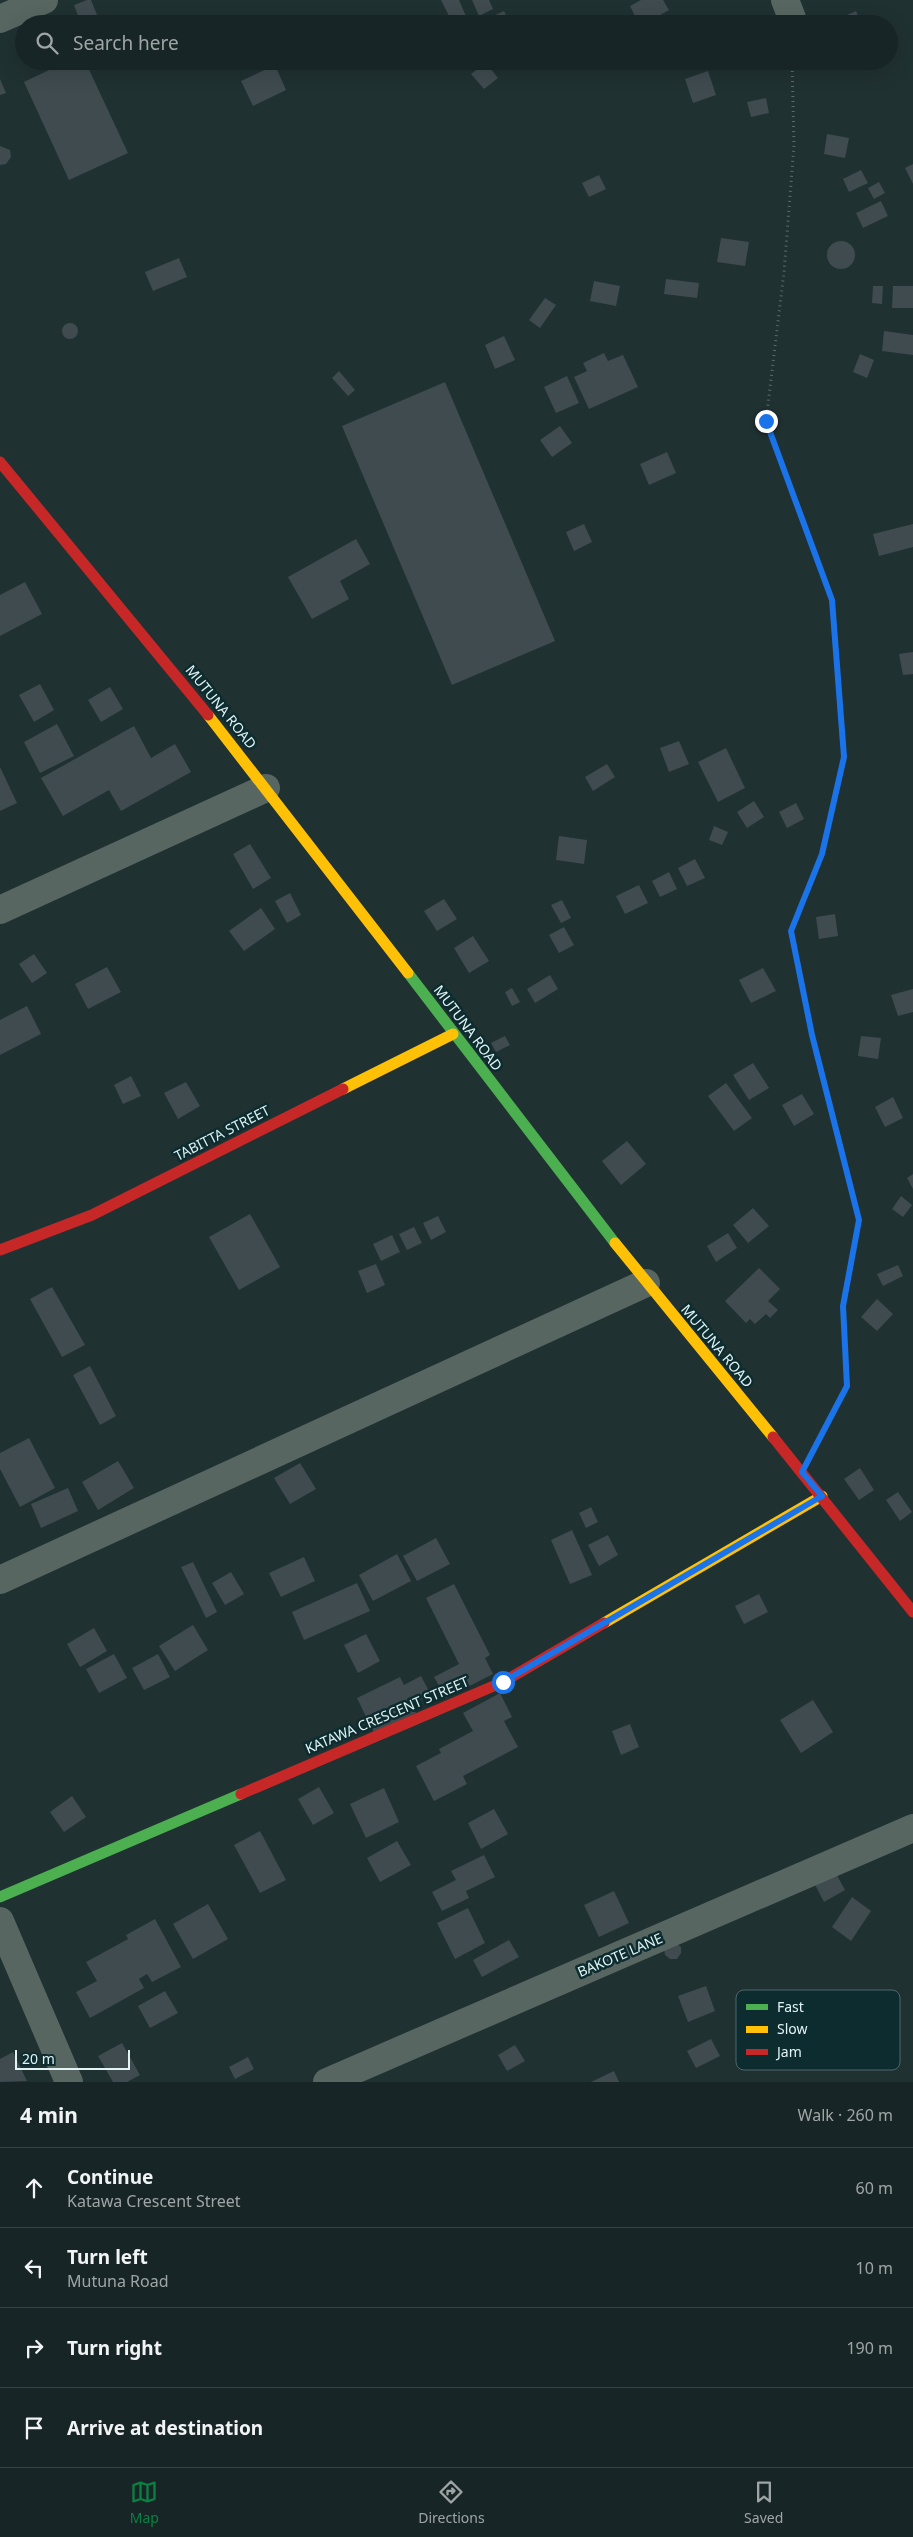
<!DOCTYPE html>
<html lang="en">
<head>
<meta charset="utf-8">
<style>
	:root { --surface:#182526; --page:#253132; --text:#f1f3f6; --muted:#9fa5a7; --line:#364243; --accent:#0b8043 }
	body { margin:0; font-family:"Noto Sans",sans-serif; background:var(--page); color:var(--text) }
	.scale { position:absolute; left:15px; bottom:12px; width:115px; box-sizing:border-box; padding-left:5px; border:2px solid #e1f3f4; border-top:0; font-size:14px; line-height:18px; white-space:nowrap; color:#e1f3f4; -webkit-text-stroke:4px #0d2c30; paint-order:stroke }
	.stop { position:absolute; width:15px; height:15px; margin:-11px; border:4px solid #1a73e8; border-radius:50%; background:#fff }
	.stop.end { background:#1a73e8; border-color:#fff; box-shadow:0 1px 5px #0008 }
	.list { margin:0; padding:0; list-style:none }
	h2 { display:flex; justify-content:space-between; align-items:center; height:65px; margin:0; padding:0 20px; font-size:21px }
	h2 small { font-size:16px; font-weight:400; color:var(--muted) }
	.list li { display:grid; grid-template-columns:32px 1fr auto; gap:15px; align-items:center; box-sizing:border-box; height:80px; padding:0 20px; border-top:1px solid var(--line) }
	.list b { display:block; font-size:19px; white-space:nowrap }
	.list p { margin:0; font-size:16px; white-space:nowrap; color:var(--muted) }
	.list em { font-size:16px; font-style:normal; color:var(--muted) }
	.icon { flex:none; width:28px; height:28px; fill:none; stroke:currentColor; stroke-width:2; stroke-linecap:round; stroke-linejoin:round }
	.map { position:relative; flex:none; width:913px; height:2082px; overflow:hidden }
	.search { position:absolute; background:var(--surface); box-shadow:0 5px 20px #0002; left:15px; right:15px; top:15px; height:55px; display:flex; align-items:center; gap:12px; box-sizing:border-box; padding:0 18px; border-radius:28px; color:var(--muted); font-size:19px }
	.sheet { height:385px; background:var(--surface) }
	nav { display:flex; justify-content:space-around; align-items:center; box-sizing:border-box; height:70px; border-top:1px solid var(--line); background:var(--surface); font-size:14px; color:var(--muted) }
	nav a { display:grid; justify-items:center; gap:2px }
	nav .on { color:var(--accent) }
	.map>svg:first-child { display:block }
</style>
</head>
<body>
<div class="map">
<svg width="913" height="2082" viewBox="0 0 913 2082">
	<rect width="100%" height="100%" fill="#203132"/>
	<path fill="#3f4b4f" d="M 87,0 L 91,0 L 97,15 L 80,21 L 74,5 Z
		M 441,0 L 459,0 L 468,21 L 453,24 Z
		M 472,0 L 489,0 L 493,9 L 479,16 Z
		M 641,0 L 663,0 L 669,10 L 644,24 L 639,24 L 630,6 Z
		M 504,11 L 509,22 L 484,24 L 483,21 Z
		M 856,11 L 861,24 L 833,24 L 832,22 Z
		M 68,61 L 85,61 L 128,153 L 69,180 L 24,82 Z
		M 486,63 L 498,78 L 484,89 L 471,74 Z
		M 275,65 L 286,90 L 253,106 L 241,81 Z
		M 708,71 L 716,95 L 693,103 L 685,79 Z
		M 0,79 L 6,93 L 0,95 Z
		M 766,98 L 769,113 L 751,117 L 747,102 Z
		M 827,134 L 849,138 L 845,158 L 824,154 Z
		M 0,146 L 10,150 L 11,157 L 6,164 L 0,165 Z
		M 913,164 L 913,184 L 905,168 Z
		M 861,170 L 868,183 L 849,192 L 843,179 Z
		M 599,175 L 606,189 L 589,197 L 582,183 Z
		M 879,182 L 885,193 L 874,199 L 868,188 Z
		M 881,201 L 888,216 L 863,228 L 856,213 Z
		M 721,238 L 749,242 L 745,266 L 717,262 Z
		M827 255a14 14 0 1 1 28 0a14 14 0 1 1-28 0Z
		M 179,258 L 187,277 L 153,291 L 145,272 Z
		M 666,279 L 699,283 L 697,298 L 664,294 Z
		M 594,281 L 620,286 L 616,306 L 590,301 Z
		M 873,286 L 883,286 L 882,304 L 872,303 Z
		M 893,286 L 913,286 L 913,308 L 892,308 Z
		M 545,298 L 556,305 L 540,328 L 529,320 Z
		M62 331a8 8 0 1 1 16 0a8 8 0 1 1-16 0Z
		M 884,331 L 913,335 L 913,355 L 882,351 Z
		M 504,336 L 515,360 L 495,369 L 485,345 Z
		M 604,353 L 608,361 L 623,355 L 638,387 L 589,409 L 574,377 L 587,371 L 583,363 Z
		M 860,354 L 874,360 L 867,378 L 853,372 Z
		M 339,371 L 355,390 L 348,396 L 332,378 Z
		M 567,376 L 579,403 L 556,413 L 544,387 Z
		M 445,382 L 555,641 L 452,685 L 342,426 Z
		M 560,426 L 572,443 L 552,457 L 540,440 Z
		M 667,452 L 676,473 L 649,485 L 640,464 Z
		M 584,524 L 592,542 L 574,551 L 566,532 Z
		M 913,524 L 913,547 L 879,556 L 873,534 Z
		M 356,539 L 370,564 L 340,581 L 349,599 L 312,619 L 288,577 Z
		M 25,582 L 42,614 L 0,636 L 0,595 Z
		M 913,652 L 913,674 L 903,675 L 899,654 Z
		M 40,684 L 54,710 L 34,722 L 19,695 Z
		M 110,687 L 123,709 L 101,722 L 88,700 Z
		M 57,724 L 74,756 L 40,773 L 24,742 Z
		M 134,726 L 151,758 L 175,744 L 191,772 L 121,811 L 109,790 L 63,816 L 41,778 Z
		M 679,741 L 689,764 L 669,772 L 660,748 Z
		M 726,748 L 745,788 L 718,802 L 698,762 Z
		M 607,764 L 615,777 L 593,791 L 585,777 Z
		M 0,767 L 17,803 L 0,811 Z
		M 754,801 L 764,817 L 747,828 L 737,812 Z
		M 796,803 L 804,819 L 787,828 L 779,812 Z
		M 714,826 L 728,832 L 722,845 L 709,840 Z
		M 559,836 L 587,840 L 584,864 L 556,860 Z
		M 250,844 L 271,878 L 253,889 L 233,854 Z
		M 695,859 L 705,878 L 687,886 L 678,868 Z
		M 669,872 L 677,889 L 660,897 L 652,881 Z
		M 639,885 L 648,903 L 625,914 L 616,896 Z
		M 290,893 L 301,915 L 287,923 L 275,901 Z
		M 444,899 L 457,919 L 437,931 L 424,911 Z
		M 562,900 L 571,918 L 561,923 L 551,905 Z
		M 261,908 L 275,929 L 244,951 L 229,931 Z
		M 835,914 L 838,936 L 819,939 L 816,917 Z
		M 564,927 L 574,945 L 559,953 L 549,935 Z
		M 473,936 L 489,961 L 469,973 L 454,948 Z
		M 34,954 L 47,973 L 32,983 L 19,964 Z
		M 107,967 L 121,992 L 88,1009 L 75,984 Z
		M 763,968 L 776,991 L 751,1003 L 739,980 Z
		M 550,975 L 558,989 L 535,1003 L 527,989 Z
		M 512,988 L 520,1002 L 512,1006 L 505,992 Z
		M 913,989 L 913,1012 L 898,1016 L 891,995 Z
		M 27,1006 L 41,1034 L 0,1055 L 0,1020 Z
		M 505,1036 L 510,1045 L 496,1052 L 491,1043 Z
		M 861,1036 L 881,1038 L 878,1059 L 858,1056 Z
		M 753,1063 L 769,1088 L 749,1100 L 733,1075 Z
		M 131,1076 L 141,1096 L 123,1104 L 114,1085 Z
		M 186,1082 L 200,1106 L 178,1119 L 164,1093 Z
		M 726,1083 L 752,1118 L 734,1131 L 708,1096 Z
		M 802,1094 L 814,1114 L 794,1126 L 782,1105 Z
		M 893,1097 L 903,1118 L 885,1127 L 875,1107 Z
		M 627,1141 L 646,1164 L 621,1185 L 602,1161 Z
		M 913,1174 L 913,1189 L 907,1178 Z
		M 901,1196 L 912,1205 L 903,1217 L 892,1209 Z
		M 753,1208 L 769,1226 L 748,1243 L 733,1225 Z
		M 250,1214 L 280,1267 L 239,1290 L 209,1237 Z
		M 438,1216 L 446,1232 L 431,1240 L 423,1223 Z
		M 414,1227 L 422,1243 L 407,1250 L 399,1234 Z
		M 728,1233 L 737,1248 L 716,1262 L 707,1246 Z
		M 392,1235 L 400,1252 L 381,1261 L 373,1244 Z
		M 376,1264 L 385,1285 L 367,1293 L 358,1271 Z
		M 898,1265 L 903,1276 L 883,1286 L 877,1274 Z
		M 759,1268 L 780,1289 L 768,1301 L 778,1310 L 770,1318 L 766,1314 L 755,1324 L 750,1319 L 746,1323 L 725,1301 Z
		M 52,1287 L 85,1345 L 62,1357 L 30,1299 Z
		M 877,1299 L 893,1314 L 877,1331 L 861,1317 Z
		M 90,1366 L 116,1416 L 100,1425 L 73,1375 Z
		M 29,1438 L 55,1488 L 20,1507 L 0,1469 L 0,1453 Z
		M 118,1461 L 134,1488 L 98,1510 L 82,1482 Z
		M 300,1463 L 316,1489 L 290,1504 L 274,1478 Z
		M 860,1468 L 874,1490 L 859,1500 L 844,1479 Z
		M 68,1488 L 78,1511 L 41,1528 L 31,1504 Z
		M 898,1492 L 912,1512 L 900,1521 L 886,1500 Z
		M 591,1507 L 598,1522 L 586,1528 L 579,1513 Z
		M 572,1530 L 592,1575 L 570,1584 L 551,1540 Z
		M 608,1535 L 618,1555 L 599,1566 L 588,1545 Z
		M 436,1538 L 450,1564 L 417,1581 L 403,1556 Z
		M 397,1554 L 411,1581 L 373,1601 L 359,1575 Z
		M 304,1557 L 315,1581 L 281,1597 L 269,1573 Z
		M 193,1562 L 217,1612 L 206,1618 L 181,1567 Z
		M 231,1572 L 244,1594 L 225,1605 L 212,1583 Z
		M 357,1583 L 370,1611 L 304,1640 L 292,1612 Z
		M 454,1584 L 490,1655 L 485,1658 L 493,1674 L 446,1698 L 434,1677 L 459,1664 L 426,1598 Z
		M 759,1594 L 768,1612 L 744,1624 L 735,1606 Z
		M 193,1625 L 208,1650 L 175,1671 L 159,1646 Z
		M 94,1628 L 107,1651 L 80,1667 L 67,1644 Z
		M 366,1634 L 380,1661 L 358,1673 L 344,1645 Z
		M 114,1654 L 127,1678 L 99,1693 L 86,1669 Z
		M 158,1654 L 170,1677 L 144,1690 L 132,1668 Z
		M 421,1676 L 431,1695 L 411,1704 L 416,1713 L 374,1733 L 357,1698 L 400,1677 L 404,1685 Z
		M 500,1693 L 512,1717 L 504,1721 L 518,1747 L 463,1776 L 467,1784 L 434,1801 L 416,1766 L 441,1753 L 439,1749 L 473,1731 L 463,1713 Z
		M 813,1700 L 833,1732 L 801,1753 L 780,1720 Z
		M 630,1724 L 639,1747 L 621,1755 L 612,1731 Z
		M 319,1787 L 334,1813 L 313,1825 L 298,1799 Z
		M 384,1788 L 399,1822 L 366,1838 L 350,1804 Z
		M 72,1796 L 86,1817 L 64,1832 L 50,1812 Z
		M 494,1809 L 508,1834 L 481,1849 L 468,1823 Z
		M 260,1831 L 286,1880 L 260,1893 L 234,1845 Z
		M 397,1841 L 411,1865 L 380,1882 L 367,1858 Z
		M 484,1855 L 495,1877 L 466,1891 L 469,1898 L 442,1911 L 432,1892 L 456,1880 L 451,1871 Z
		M 833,1868 L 845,1890 L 824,1902 L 812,1879 Z
		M 614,1891 L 629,1923 L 599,1937 L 584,1905 Z
		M 852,1897 L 871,1911 L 851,1941 L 832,1927 Z
		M 208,1904 L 228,1939 L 193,1959 L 173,1924 Z
		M 468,1908 L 485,1943 L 455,1959 L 437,1923 Z
		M 155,1919 L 181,1967 L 152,1982 L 147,1974 L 139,1979 L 144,1988 L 90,2018 L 76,1992 L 97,1981 L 86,1962 L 128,1939 L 126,1935 Z
		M 509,1940 L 519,1957 L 482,1977 L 473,1960 Z
		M 675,1942 L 681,1947 L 681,1953 L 677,1959 L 670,1959 L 665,1955 L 664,1948 Z
		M 706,1986 L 715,2011 L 688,2022 L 678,1996 Z
		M 165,1991 L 178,2013 L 150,2028 L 138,2006 Z
		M 711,2039 L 720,2056 L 696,2068 L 687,2051 Z
		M 122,2043 L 140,2075 L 127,2082 L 113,2082 L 98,2056 Z
		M 515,2045 L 525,2061 L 507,2071 L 498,2055 Z
		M 13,2052 L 27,2081 L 0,2082 L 0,2059 Z
		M 248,2057 L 254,2069 L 235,2079 L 229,2067 Z
		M 614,2071 L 619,2082 L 591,2082 Z"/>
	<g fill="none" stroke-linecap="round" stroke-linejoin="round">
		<path stroke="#5e6b68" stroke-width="3" stroke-dasharray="1 4" stroke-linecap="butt" d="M 792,61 L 794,145 L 784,272 L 766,421 L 832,600 L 844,757 L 823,853 L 791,931 L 812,1035 L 859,1220 L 843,1306 L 847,1386 L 819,1441"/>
		<path stroke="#586662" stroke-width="28" d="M 785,0 L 792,18
			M 0,19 L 44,0
			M 0,910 L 266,788
			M 0,1580 L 646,1283
			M 0,1921 L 69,2082
			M 327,2082 L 913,1828"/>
		<path stroke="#4caf50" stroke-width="11" d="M 408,973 L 615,1243
			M 0,1897 L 241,1794"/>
		<path stroke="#ffc107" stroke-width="11" d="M 208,715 L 408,973
			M 343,1089 L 453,1034
			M 615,1243 L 773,1437
			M 604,1623 L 822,1496"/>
		<path stroke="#c62828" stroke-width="11" d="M 0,462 L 208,715
			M 0,1250 L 92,1215 L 343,1089
			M 773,1437 L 913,1612
			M 241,1794 L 503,1682 L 604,1623"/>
	</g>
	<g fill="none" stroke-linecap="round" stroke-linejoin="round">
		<path stroke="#1a73e8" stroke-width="6" d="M 503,1682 L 822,1496 L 802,1472 L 847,1386 L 843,1306 L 859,1220 L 812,1035 L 791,931 L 822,854 L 844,757 L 832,600 L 766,421"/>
	</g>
	<g text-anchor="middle" stroke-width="5" stroke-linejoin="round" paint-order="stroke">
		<g font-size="14" fill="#e1f3f4" stroke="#0d2c30">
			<text transform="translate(221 707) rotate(51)" y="5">MUTUNA ROAD</text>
			<text transform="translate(468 1028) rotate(53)" y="5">MUTUNA ROAD</text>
			<text transform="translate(222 1133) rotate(-27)" y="5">TABITTA STREET</text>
			<text transform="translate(717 1346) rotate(50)" y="5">MUTUNA ROAD</text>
			<text transform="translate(387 1715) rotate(-23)" y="5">KATAWA CRESCENT STREET</text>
			<text transform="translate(620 1955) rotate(-23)" y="5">BAKOTE LANE</text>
		</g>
	</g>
	<rect x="736" y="1990" width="164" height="80" rx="8" fill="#0d2c30" stroke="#4d686b" stroke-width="1"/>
	<rect x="746" y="2004" width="22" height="6" fill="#4caf50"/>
	<rect x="746" y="2026" width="22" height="7" fill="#ffc107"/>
	<rect x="746" y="2049" width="22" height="6" fill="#c62828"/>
	<g font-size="14" fill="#e1f3f4">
		<text x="777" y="2012">Fast</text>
		<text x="777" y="2034">Slow</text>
		<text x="777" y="2057">Jam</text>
	</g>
</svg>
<div class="scale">20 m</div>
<div class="stop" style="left:503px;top:1682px"></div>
<div class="stop end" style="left:766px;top:421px"></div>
<div class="search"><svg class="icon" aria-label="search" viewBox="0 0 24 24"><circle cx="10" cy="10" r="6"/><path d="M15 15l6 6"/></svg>Search here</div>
</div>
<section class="sheet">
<h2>4 min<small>Walk · 260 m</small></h2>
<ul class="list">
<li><svg class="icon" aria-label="ahead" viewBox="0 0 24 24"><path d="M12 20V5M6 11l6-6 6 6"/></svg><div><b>Continue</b><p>Katawa Crescent Street</p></div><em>60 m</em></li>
<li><svg class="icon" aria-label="left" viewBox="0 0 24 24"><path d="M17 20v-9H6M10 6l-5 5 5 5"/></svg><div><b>Turn left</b><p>Mutuna Road</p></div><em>10 m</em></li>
<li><svg class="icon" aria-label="right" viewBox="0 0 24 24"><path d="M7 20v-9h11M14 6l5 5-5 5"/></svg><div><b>Turn right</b></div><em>190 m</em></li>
<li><svg class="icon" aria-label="arrive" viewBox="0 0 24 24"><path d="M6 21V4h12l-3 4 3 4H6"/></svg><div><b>Arrive at destination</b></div></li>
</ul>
</section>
<nav>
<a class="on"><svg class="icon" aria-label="map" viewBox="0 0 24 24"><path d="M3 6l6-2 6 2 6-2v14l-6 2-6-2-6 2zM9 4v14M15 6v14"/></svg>Map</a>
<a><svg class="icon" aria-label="directions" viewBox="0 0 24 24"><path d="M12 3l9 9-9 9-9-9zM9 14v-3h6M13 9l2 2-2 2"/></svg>Directions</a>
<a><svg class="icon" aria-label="saved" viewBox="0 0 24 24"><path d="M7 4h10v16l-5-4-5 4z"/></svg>Saved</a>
</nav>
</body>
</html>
